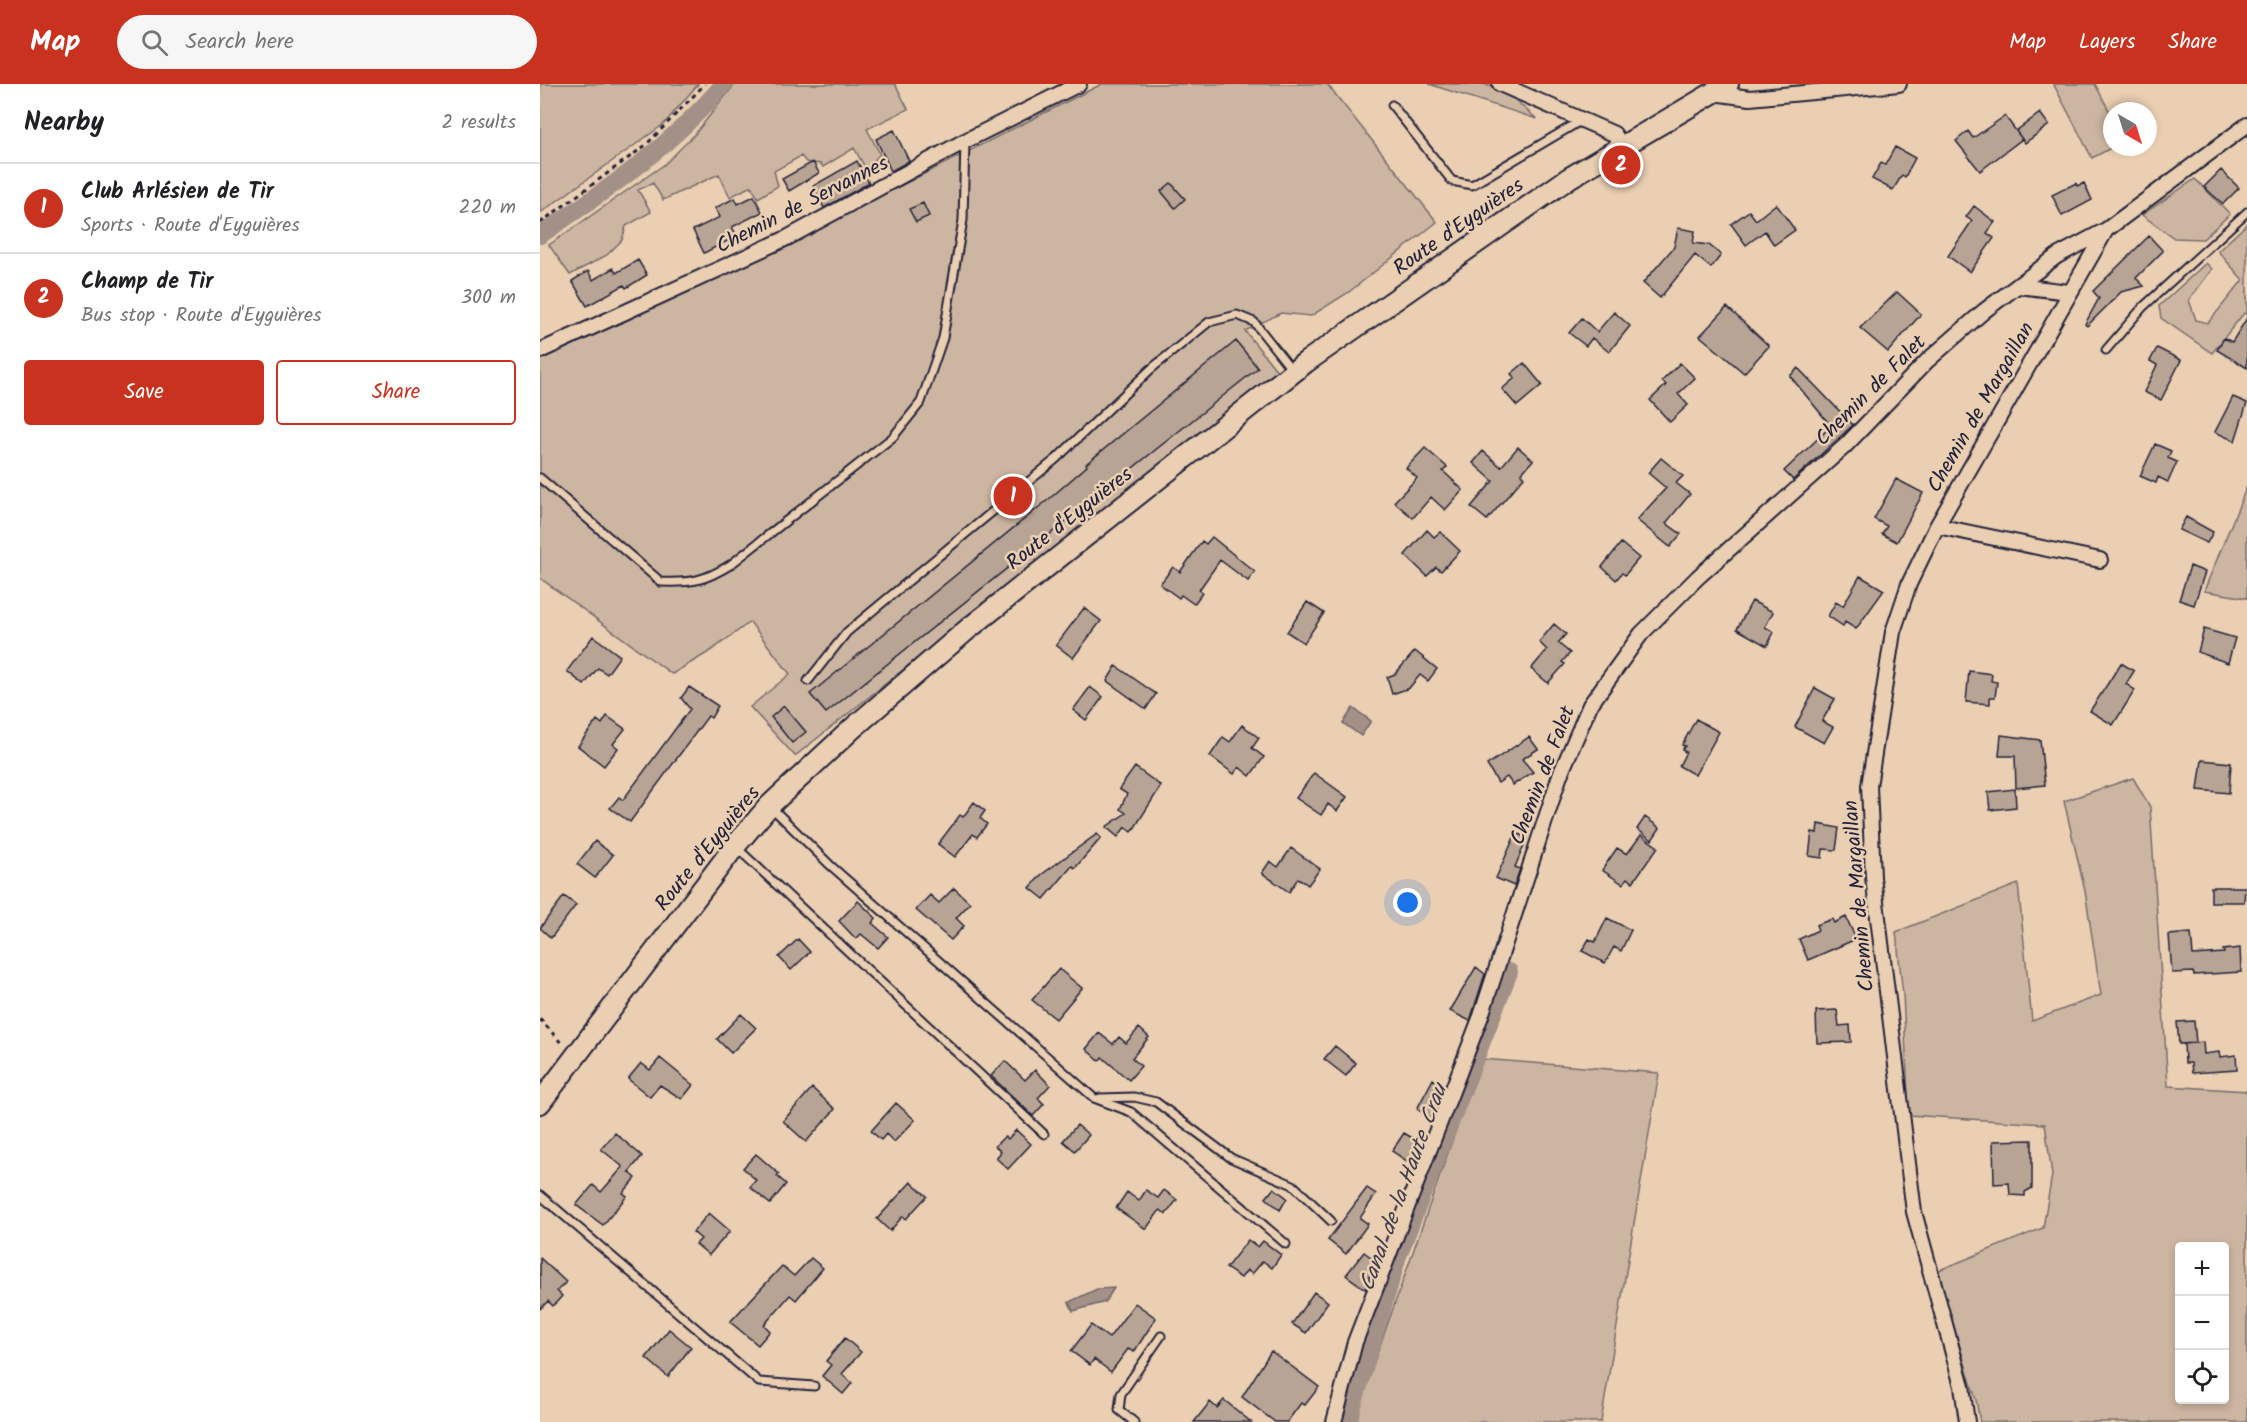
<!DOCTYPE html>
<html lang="en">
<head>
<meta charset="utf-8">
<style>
	:root { --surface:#fff; --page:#f6f6f6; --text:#202124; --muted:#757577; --line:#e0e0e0; --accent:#c8321e }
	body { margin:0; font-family:Kalam,sans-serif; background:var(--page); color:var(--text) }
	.controls { position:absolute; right:18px; bottom:18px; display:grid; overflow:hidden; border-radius:6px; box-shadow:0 3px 9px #0003 }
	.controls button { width:54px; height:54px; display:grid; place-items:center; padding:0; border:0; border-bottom:2px solid var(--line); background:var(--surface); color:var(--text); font:30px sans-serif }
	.compass { position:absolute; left:1563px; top:18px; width:54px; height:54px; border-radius:50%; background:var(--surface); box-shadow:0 3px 9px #0003; rotate:141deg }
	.you { position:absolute; left:868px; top:819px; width:21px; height:21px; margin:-15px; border:4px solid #fff; border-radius:50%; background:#1a73e8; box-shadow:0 0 0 9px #1a73e833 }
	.badge { display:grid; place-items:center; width:39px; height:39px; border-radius:50%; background:var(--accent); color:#fff; font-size:20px; font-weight:700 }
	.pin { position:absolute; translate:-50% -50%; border:3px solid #fff; box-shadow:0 2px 6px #0006 }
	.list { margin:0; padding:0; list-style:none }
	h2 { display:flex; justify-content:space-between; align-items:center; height:78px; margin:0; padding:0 24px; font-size:26px }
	h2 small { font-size:20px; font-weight:400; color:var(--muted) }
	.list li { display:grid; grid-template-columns:39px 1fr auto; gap:18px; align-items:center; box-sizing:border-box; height:90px; padding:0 24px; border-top:2px solid var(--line) }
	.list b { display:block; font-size:22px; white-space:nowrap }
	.list p { margin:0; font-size:20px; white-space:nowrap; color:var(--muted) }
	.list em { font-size:20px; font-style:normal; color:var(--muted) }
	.actions { display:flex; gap:12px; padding:18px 24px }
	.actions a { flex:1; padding:14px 0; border:2px solid var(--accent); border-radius:6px; text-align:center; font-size:21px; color:var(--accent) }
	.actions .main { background:var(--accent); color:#fff }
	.icon { flex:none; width:33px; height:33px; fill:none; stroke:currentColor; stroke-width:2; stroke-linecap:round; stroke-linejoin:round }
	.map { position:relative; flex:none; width:1707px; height:1338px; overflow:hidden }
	header { display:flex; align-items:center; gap:36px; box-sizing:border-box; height:84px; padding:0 30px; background:var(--accent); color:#fff }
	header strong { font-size:28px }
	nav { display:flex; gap:33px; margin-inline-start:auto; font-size:21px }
	.search { width:420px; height:54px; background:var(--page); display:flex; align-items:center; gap:15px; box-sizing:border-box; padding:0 21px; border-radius:33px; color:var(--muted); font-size:22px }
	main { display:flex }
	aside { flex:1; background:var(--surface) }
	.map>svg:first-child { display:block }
</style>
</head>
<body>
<header>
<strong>Map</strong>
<div class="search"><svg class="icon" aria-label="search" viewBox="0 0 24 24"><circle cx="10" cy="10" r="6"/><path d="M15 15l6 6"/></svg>Search here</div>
<nav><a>Map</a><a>Layers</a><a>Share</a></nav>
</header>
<main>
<aside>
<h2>Nearby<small>2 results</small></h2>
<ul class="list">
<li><span class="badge">1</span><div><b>Club Arlésien de Tir</b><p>Sports · Route d'Eyguières</p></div><em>220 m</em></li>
<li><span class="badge">2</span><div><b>Champ de Tir</b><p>Bus stop · Route d'Eyguières</p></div><em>300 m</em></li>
</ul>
<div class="actions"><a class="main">Save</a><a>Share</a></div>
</aside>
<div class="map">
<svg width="1707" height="1338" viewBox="0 0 1707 1338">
	<rect width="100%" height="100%" fill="#eacfb2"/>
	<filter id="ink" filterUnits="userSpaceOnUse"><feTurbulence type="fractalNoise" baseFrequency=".0167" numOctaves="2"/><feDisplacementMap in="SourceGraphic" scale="12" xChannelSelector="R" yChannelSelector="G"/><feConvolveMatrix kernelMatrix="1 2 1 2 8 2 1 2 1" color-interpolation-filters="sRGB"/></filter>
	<g filter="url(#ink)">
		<path fill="#cdb6a1" stroke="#786c6e" stroke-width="1.5" fill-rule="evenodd" d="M 0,0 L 158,0 L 124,40 L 0,129 Z
			M 195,0 L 355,0 L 368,25 L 327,45 L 340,70 L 326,85 L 314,64 L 283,83 L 281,80 L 266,78 L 261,72 L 234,87 L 238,102 L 218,114 L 211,102 L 190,113 L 179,90 L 123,116 L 113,99 L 98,106 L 111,128 L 86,142 L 82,156 L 67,171 L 30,191 L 9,161 L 125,80 L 155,50 Z
			M 562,0 L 787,0 L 897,138 L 809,208 L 771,232 L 741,229 L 705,247 L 737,287 L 255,672 L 210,623 L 250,590 L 210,538 L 169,568 L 132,590 L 0,494 L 0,275 C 192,192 375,93 562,0 Z
			M 889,0 L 944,0 L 968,10 L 997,35 Z
			M 1516,0 L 1555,0 L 1572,32 L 1573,63 L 1552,74 L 1514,1 Z
			M 1655,95 L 1690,130 L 1663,155 L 1634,154 L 1602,131 Z
			M 1707,140 L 1707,231 L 1704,229 L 1672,269 L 1621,234 L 1619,222 L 1666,179 L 1672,185 L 1649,216 L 1656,236 L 1668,239 L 1703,196 L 1678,167 Z
			M 1707,402 L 1707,514 L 1664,507 Z
			M 1593,694 L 1610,723 L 1628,1002 L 1707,1007 L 1707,1338 L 1440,1338 L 1436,1316 L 1397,1187 L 1503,1144 L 1512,1091 L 1505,1040 L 1369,1031 L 1363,910 L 1356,848 L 1478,800 L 1492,937 L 1561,911 L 1545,807 L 1524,717 ZM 1640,1162 L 1684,1162 L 1684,1316 L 1640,1316 Z
			M 941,975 L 1119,989 L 1061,1338 L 813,1338 Z"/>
		<path fill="#a39187" stroke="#6f6569" stroke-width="1.5" d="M 813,624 L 831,637 L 821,652 L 803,639 Z
			M 574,1204 L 565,1218 L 533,1227 L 529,1218 L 557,1205 Z"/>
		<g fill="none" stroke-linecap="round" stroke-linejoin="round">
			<path stroke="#a39187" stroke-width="18" d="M 0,151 C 70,104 128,65 184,0
				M 808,1338 L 858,1172 L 969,888"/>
		</g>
		<path fill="#b8a494" stroke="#22223b" stroke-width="1.5" d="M 1500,29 L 1509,41 L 1485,59 L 1476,47 Z
			M 1465,32 L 1482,55 L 1440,87 L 1416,57 L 1428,47 L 1433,54 Z
			M 354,46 L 369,77 L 351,87 L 336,55 Z
			M 1355,63 L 1375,74 L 1365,93 L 1362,91 L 1353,106 L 1332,95 L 1341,79 L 1345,81 Z
			M 317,77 L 329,99 L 284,124 L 273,102 Z
			M 273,78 L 279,89 L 249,107 L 242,95 Z
			M 1681,86 L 1699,104 L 1683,120 L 1664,103 Z
			M 631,99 L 645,115 L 635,124 L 621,107 Z
			M 1536,99 L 1537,102 L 1544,99 L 1552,116 L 1522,132 L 1512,111 Z
			M 214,112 L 222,128 L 192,143 L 197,152 L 164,169 L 153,146 L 180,133 L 175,124 L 195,114 L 198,120 Z
			M 383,119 L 389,132 L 376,138 L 369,125 Z
			M 1236,120 L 1255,146 L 1234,161 L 1225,147 L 1206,161 L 1191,140 L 1209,127 L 1216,136 Z
			M 1434,122 L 1455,138 L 1447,149 L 1454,154 L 1430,188 L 1408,172 L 1432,137 L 1426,133 Z
			M 1138,144 L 1155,147 L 1153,159 L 1169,161 L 1181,171 L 1171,184 L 1155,171 L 1120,214 L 1103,199 L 1134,163 Z
			M 1609,152 L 1623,167 L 1596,194 L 1604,202 L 1581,208 L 1547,242 L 1545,240 L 1559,214 L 1553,207 Z
			M 98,176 L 107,191 L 86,204 L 84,201 L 47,222 L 32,197 L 48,187 L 53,196 L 73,184 L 76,189 Z
			M 1357,208 L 1381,230 L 1348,268 L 1320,244 Z
			M 1187,223 L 1229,262 L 1204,289 L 1160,252 Z
			M 1074,228 L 1090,242 L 1069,268 L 1052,254 L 1046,262 L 1029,249 L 1042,234 L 1057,248 Z
			M 1707,234 L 1707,284 L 1677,266 L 1684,254 L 1692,258 Z
			M 696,257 L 718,284 L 286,629 L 270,610 L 509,415 L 547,382 L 546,380 Z
			M 1617,264 L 1641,276 L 1621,316 L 1604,308 L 1617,281 L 1610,277 Z
			M 984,279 L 1002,301 L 977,322 L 962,305 L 975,294 L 971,290 Z
			M 1140,279 L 1155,294 L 1138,310 L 1148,321 L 1130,338 L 1110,316 L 1126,301 L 1122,297 Z
			M 1258,284 L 1313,341 L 1253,396 L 1244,387 L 1291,342 L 1250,292 Z
			M 1693,313 L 1707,319 L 1695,357 L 1675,348 Z
			M 1615,360 L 1631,367 L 1628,374 L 1637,378 L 1628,398 L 1618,393 L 1616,399 L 1600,392 Z
			M 978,363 L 993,376 L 981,390 L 984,393 L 947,436 L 931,423 L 953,397 L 933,379 L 943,367 L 961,383 Z
			M 885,364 L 907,383 L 903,387 L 923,406 L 905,426 L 891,413 L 873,434 L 854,418 L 877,394 L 866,384 Z
			M 1121,374 L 1143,392 L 1136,399 L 1150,410 L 1126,439 L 1141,450 L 1130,463 L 1097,436 L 1126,404 L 1108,389 Z
			M 1356,395 L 1383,409 L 1357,458 L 1342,450 L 1347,442 L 1334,435 Z
			M 1646,433 L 1673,448 L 1667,459 L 1639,446 Z
			M 887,446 L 894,453 L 900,448 L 920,467 L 901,487 L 896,483 L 887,492 L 865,471 Z
			M 672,453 L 715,488 L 708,497 L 680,476 L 659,506 L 662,509 L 654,520 L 641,511 L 639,514 L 620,500 L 633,483 L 640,488 L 662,457 L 666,460 Z
			M 1081,459 L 1099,474 L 1085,491 L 1082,489 L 1076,496 L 1062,483 Z
			M 1650,482 L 1665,488 L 1654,521 L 1639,516 Z
			M 1320,492 L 1344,506 L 1316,545 L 1305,538 L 1303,542 L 1288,532 L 1296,518 L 1303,522 Z
			M 1212,517 L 1233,528 L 1225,543 L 1234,548 L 1227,562 L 1197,545 Z
			M 767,518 L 784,529 L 764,559 L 747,548 Z
			M 544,524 L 561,537 L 533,574 L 516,561 Z
			M 1014,540 L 1026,550 L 1018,559 L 1030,569 L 1022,578 L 1025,580 L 1008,599 L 991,585 L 1007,566 L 999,558 Z
			M 1664,545 L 1695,554 L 1688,579 L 1658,568 Z
			M 53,552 L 80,572 L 67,590 L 58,584 L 44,601 L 27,587 Z
			M 875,567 L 897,585 L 888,597 L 880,591 L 869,604 L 852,610 L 847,593 L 855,590 Z
			M 1581,579 L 1594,587 L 1586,600 L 1595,606 L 1573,641 L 1550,627 Z
			M 576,582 L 616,610 L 606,625 L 567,597 Z
			M 1429,587 L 1452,590 L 1451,597 L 1457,598 L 1455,613 L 1450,613 L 1450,620 L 1426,618 Z
			M 149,603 L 178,622 L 171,634 L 168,632 L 90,738 L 70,724 L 79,713 L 83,716 L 150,625 L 141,614 Z
			M 550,603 L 563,613 L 546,636 L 533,626 Z
			M 1275,604 L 1295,615 L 1282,637 L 1293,643 L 1284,659 L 1255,643 Z
			M 244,622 L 266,648 L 252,659 L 231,633 Z
			M 67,632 L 85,645 L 73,660 L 78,664 L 64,682 L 38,662 L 57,636 L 62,640 Z
			M 1156,635 L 1179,648 L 1155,691 L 1139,682 L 1146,668 L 1142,666 L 1145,662 L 1142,661 Z
			M 702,641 L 719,654 L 712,664 L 724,673 L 710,692 L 699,683 L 694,690 L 670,672 L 683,653 L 690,658 Z
			M 1461,651 L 1500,656 L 1505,701 L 1476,704 L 1475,672 L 1459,672 Z
			M 989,653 L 998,665 L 982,675 L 993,688 L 973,701 L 967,693 L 958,699 L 947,681 Z
			M 1662,676 L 1691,679 L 1689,709 L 1658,706 Z
			M 595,683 L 621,702 L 592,748 L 585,743 L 578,753 L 566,743 L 586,729 L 580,725 L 587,710 L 579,705 Z
			M 774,689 L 807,713 L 797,727 L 788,720 L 781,731 L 756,714 Z
			M 1475,705 L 1476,723 L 1450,726 L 1448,708 Z
			M 434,718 L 445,727 L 440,734 L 447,740 L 437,753 L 433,750 L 415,773 L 398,760 L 420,731 L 423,733 Z
			M 1105,733 L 1120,744 L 1112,756 L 1097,745 Z
			M 1278,740 L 1299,744 L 1296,766 L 1283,765 L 1282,774 L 1269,772 L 1272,748 L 1277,749 Z
			M 976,749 L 987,754 L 975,783 L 980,785 L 974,802 L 956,794 Z
			M 557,750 L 561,754 L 535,784 L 532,782 L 504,815 L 490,804 L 501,791 Z
			M 1101,751 L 1118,763 L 1093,798 L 1087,794 L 1083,800 L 1062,786 L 1077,764 L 1087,770 Z
			M 55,757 L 73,771 L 55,794 L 37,780 Z
			M 751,764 L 780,785 L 768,801 L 758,794 L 749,808 L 722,789 L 730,777 L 738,783 Z
			M 1671,803 L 1705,803 L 1704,818 L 1671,818 Z
			M 414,804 L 430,819 L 416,834 L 424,842 L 411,856 L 376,826 L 390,811 L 399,819 Z
			M 24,812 L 36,821 L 11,854 L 0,844 Z
			M 318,817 L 336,834 L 332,839 L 348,853 L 338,864 L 321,850 L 316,855 L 299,837 Z
			M 1306,833 L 1316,855 L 1268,876 L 1259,855 L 1278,846 L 1276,841 L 1292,835 L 1294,839 Z
			M 1067,834 L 1091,846 L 1081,867 L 1074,863 L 1065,879 L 1042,867 L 1049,855 L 1055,858 Z
			M 1651,849 L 1653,871 L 1684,869 L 1683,866 L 1700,864 L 1701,888 L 1654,891 L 1653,888 L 1632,889 L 1629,851 Z
			M 258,855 L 270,868 L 251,886 L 239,873 Z
			M 936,883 L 945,890 L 930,937 L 910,927 Z
			M 519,885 L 542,904 L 516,935 L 492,916 Z
			M 1297,926 L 1299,942 L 1310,941 L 1311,958 L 1277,959 L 1276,927 Z
			M 201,930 L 216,944 L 191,969 L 177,955 Z
			M 1654,937 L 1656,959 L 1639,960 L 1637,938 Z
			M 599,944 L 609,953 L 592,974 L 601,982 L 589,996 L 562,973 L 559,977 L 546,965 L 559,949 L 573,960 L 579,953 L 586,959 Z
			M 1663,958 L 1664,970 L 1679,968 L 1680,973 L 1696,971 L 1697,986 L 1652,989 L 1651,979 L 1645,979 L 1644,960 Z
			M 795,962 L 816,979 L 806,992 L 784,975 Z
			M 120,974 L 153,1001 L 142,1015 L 120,1001 L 110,1013 L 88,995 L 101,979 L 110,986 Z
			M 465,977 L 485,996 L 495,986 L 510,1001 L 498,1014 L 504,1020 L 493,1032 L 451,992 Z
			M 893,995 L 904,1003 L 892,1035 L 877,1025 Z
			M 272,1004 L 295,1025 L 266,1058 L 243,1037 Z
			M 356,1019 L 375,1036 L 354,1058 L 346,1050 L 341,1056 L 331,1047 Z
			M 537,1041 L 549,1051 L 535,1067 L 523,1057 Z
			M 476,1046 L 491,1060 L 468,1085 L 456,1074 L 461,1068 L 455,1062 L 465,1052 L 468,1055 Z
			M 75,1049 L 102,1072 L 89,1088 L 96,1094 L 83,1109 L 87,1112 L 63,1141 L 36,1121 L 53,1101 L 61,1108 L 83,1083 L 61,1065 Z
			M 864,1049 L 879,1058 L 874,1066 L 878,1069 L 873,1081 L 852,1067 Z
			M 1492,1056 L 1492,1104 L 1485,1108 L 1485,1112 L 1470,1111 L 1469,1099 L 1454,1100 L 1453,1057 Z
			M 216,1070 L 239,1090 L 237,1092 L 246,1100 L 230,1120 L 210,1103 L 216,1096 L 203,1084 Z
			M 371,1098 L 387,1112 L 366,1135 L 363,1132 L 350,1147 L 337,1135 Z
			M 734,1104 L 747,1114 L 740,1126 L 726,1114 Z
			M 827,1104 L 836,1110 L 820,1134 L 828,1140 L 806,1170 L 788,1156 Z
			M 606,1106 L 618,1114 L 624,1106 L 637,1116 L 626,1130 L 620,1126 L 606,1145 L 576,1124 L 587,1108 L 599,1117 Z
			M 169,1129 L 190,1147 L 169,1171 L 156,1160 L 161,1155 L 153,1148 Z
			M 708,1156 L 718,1163 L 723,1157 L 741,1171 L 732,1184 L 723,1177 L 712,1190 L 707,1186 L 701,1194 L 686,1184 Z
			M 824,1168 L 835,1176 L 825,1205 L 806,1191 Z
			M 0,1174 L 26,1198 L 17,1207 L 22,1212 L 13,1222 L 8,1217 L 0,1225 Z
			M 271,1174 L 283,1184 L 256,1216 L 250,1211 L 224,1241 L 230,1247 L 218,1261 L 190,1238 L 242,1182 L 254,1192 Z
			M 774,1208 L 788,1218 L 766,1249 L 752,1240 Z
			M 595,1219 L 616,1234 L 594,1268 L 588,1265 L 571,1288 L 554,1275 L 550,1281 L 531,1267 L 551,1241 L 569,1254 Z
			M 129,1245 L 151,1263 L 128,1293 L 106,1274 Z
			M 305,1254 L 321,1268 L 302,1290 L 312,1299 L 303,1310 L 282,1292 L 291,1281 L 286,1277 Z
			M 731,1267 L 779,1303 L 765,1321 L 761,1319 L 747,1338 L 735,1338 L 702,1313 Z
			M 684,1316 L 711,1338 L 654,1338 L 670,1318 L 677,1324 Z"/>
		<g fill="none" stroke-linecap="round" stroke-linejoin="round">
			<g stroke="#22223b" stroke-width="11">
				<path id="service" d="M 852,21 L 912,97 L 932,101 L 1042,36
					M 1566,266 L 1603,223 L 1707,128
					M 0,394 L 121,498 C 152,499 164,497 190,481 L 353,353 L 381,318 L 403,254 L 423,136 L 425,57
					M 268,597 L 307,548 L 516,375 L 611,285 L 669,238 L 697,231 L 714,238 L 752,286
					M 231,723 L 290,781 L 554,1014 L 591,1028 L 746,1160
					M 196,763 L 504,1050
					M 560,1014 L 594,1013 L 616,1018 L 691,1074 L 753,1101 L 791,1137
					M 0,1111 L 219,1298 L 274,1302
					M 594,1338 L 579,1326 L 581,1310 L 621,1252"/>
			</g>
			<g stroke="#22223b" stroke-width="18">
				<path id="minor" d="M 960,0 L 1074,50 L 1083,63
					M 1173,9 L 1210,14 L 1359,0
					M 1478,202 L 1529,208
					M 0,267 L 247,154 L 425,57 L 539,0
					M 1397,442 L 1560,476
					M 794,1338 L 815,1258 L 941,932 L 1020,691 L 1050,621 L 1101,550 L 1158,493 L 1305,362 L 1387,277 L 1444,227 L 1517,172 L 1566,146
					M 1427,1338 L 1422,1302 L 1374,1128 L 1333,793 L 1329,702 L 1353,548 L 1369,500 L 1397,442 L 1566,146 L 1707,41"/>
			</g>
			<g stroke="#22223b" stroke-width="24">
				<path id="secondary" d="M 0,1019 L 195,762 L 229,722 L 313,644 L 428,545 L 766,278 L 1029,94 L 1188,0"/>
			</g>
			<path stroke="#22223b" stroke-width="3" stroke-dasharray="4.5 4.5" stroke-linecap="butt" d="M 0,139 L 106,61 L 165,0
				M 0,935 L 23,961"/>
			<use href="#service" stroke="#eacfb2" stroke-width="7"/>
			<use href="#minor" stroke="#eacfb2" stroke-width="14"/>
			<use href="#secondary" stroke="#eacfb2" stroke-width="20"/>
		</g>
	</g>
	<g text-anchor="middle" stroke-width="5" stroke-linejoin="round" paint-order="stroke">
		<g font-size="21" fill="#22223b" stroke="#eacfb2">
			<text transform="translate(262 120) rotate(-27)" y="7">Chemin de Servannes</text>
			<text transform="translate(918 142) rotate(-35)" y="7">Route d'Eyguières</text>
			<text transform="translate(1330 306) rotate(-45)" y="7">Chemin de Falet</text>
			<text transform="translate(1440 323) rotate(-60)" y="7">Chemin de Margaillan</text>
			<text transform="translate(529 434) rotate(-38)" y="7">Route d'Eyguières</text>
			<text transform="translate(1002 691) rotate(-69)" y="7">Chemin de Falet</text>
			<text transform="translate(167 764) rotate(-51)" y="7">Route d'Eyguières</text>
			<text transform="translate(1318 812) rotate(-95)" y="7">Chemin de Margaillan</text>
		</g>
		<g font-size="22" font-style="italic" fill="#423e4e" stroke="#eacfb2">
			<text transform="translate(862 1103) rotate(-70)" y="8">Canal de la Haute Crau</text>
		</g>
	</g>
</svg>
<div class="controls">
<button>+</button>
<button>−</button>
<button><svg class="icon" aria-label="locate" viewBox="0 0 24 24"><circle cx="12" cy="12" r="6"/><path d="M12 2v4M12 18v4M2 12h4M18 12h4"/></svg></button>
</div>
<svg class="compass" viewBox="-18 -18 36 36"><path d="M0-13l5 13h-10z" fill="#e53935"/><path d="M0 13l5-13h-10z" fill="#757577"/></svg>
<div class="you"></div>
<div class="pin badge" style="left:473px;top:412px">1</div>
<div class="pin badge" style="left:1081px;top:81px">2</div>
</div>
</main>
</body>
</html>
